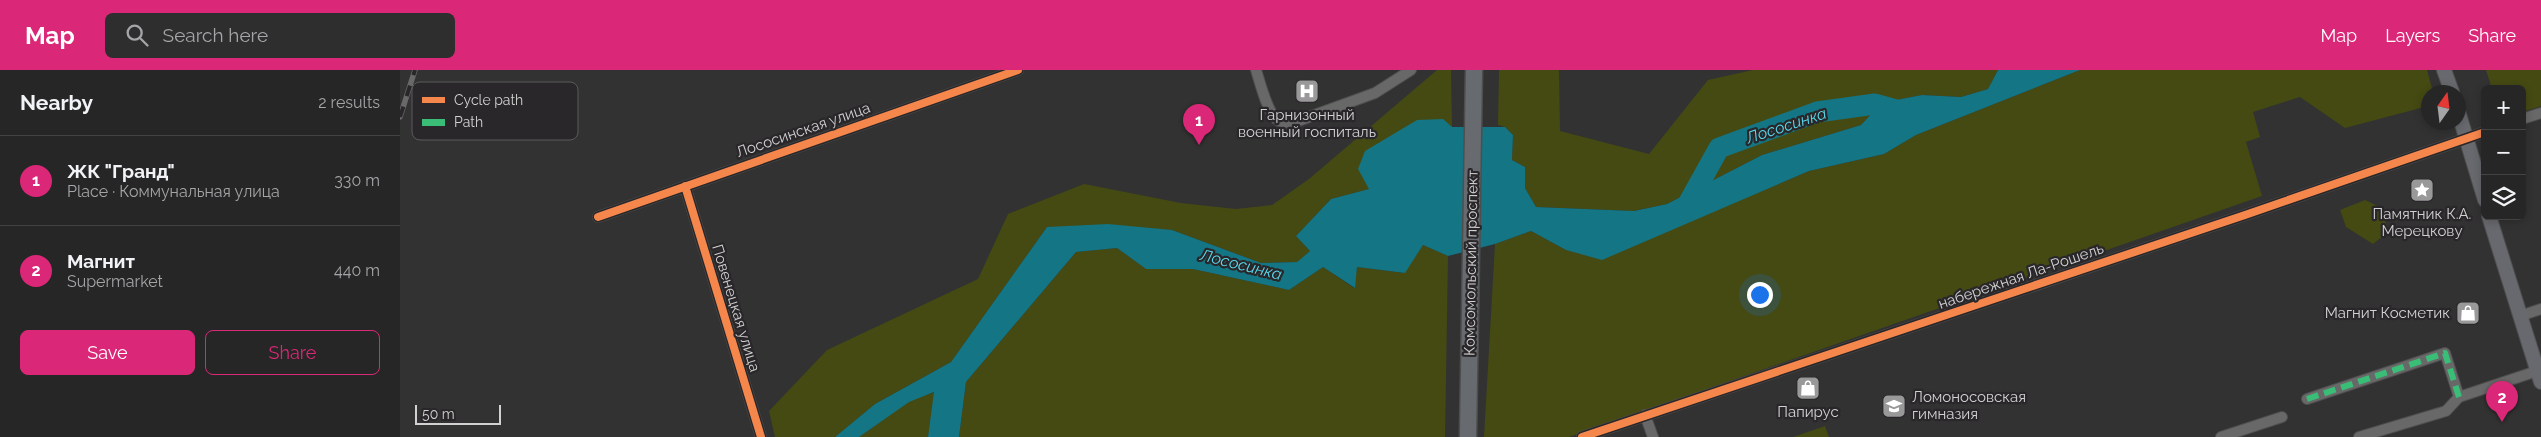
<!DOCTYPE html>
<html lang="en">
<head>
<meta charset="utf-8">
<style>
	:root { --surface:#262626; --page:#2e2e2e; --text:#f1f3f6; --muted:#a4a5a7; --line:#424343; --accent:#db2777 }
	body { margin:0; font-family:Raleway,sans-serif; background:var(--page); color:var(--text) }
	.controls { position:absolute; right:15px; top:15px; display:grid; overflow:hidden; border-radius:8px; box-shadow:0 2px 8px #0003 }
	.controls button { width:45px; height:45px; display:grid; place-items:center; padding:0; border:0; border-bottom:1px solid var(--line); background:var(--surface); color:var(--text); font:25px sans-serif }
	.compass { position:absolute; left:2021px; top:15px; width:45px; height:45px; border-radius:50%; background:var(--surface); box-shadow:0 2px 8px #0003; rotate:14deg }
	.scale { position:absolute; left:15px; bottom:12px; width:86px; box-sizing:border-box; padding-left:5px; border:2px solid #d2d1d2; border-top:0; font-size:14px; line-height:18px; white-space:nowrap; color:#d2d1d2; -webkit-text-stroke:4px #292729; paint-order:stroke }
	.you { position:absolute; left:1359px; top:224px; width:18px; height:18px; margin:-12px; border:4px solid #fff; border-radius:50%; background:#1a73e8; box-shadow:0 0 0 8px #1a73e833 }
	.badge { display:grid; place-items:center; width:32px; height:32px; border-radius:50%; background:var(--accent); color:#fff; font-size:16px; font-weight:700 }
	.pin { position:absolute; translate:-50% -41px; filter:drop-shadow(0 1px 2px #0008) }
	.pin::after { content:''; position:absolute; top:26px; width:18px; height:15px; background:inherit; clip-path:polygon(0 0,100% 0,50% 100%) }
	.list { margin:0; padding:0; list-style:none }
	h2 { display:flex; justify-content:space-between; align-items:center; height:65px; margin:0; padding:0 20px; font-size:21px }
	h2 small { font-size:16px; font-weight:400; color:var(--muted) }
	.list li { display:grid; grid-template-columns:32px 1fr auto; gap:15px; align-items:center; box-sizing:border-box; height:90px; padding:0 20px; border-top:1px solid var(--line) }
	.list b { display:block; font-size:19px; white-space:nowrap }
	.list p { margin:0; font-size:16px; white-space:nowrap; color:var(--muted) }
	.list em { font-size:16px; font-style:normal; color:var(--muted) }
	.actions { display:flex; gap:10px; padding:15px 20px }
	.actions a { flex:1; padding:11px 0; border:1px solid var(--accent); border-radius:8px; text-align:center; font-size:18px; color:var(--accent) }
	.actions .main { background:var(--accent); color:#fff }
	.icon { flex:none; width:28px; height:28px; fill:none; stroke:currentColor; stroke-width:2; stroke-linecap:round; stroke-linejoin:round }
	.map { position:relative; flex:none; width:2141px; height:367px; overflow:hidden }
	header { display:flex; align-items:center; gap:30px; box-sizing:border-box; height:70px; padding:0 25px; background:var(--accent); color:#fff }
	header strong { font-size:24px }
	nav { display:flex; gap:28px; margin-inline-start:auto; font-size:18px }
	.search { width:350px; height:45px; background:var(--page); display:flex; align-items:center; gap:12px; box-sizing:border-box; padding:0 18px; border-radius:8px; color:var(--muted); font-size:19px }
	main { display:flex }
	aside { flex:1; background:var(--surface) }
	.map>svg:first-child { display:block }
</style>
</head>
<body>
<header>
<strong>Map</strong>
<div class="search"><svg class="icon" aria-label="search" viewBox="0 0 24 24"><circle cx="10" cy="10" r="6"/><path d="M15 15l6 6"/></svg>Search here</div>
<nav><a>Map</a><a>Layers</a><a>Share</a></nav>
</header>
<main>
<aside>
<h2>Nearby<small>2 results</small></h2>
<ul class="list">
<li><span class="badge">1</span><div><b>ЖК &quot;Гранд&quot;</b><p>Place · Коммунальная улица</p></div><em>330 m</em></li>
<li><span class="badge">2</span><div><b>Магнит</b><p>Supermarket</p></div><em>440 m</em></li>
</ul>
<div class="actions"><a class="main">Save</a><a>Share</a></div>
</aside>
<div class="map">
<svg width="2141" height="367" viewBox="0 0 2141 367">
	<rect width="100%" height="100%" fill="#323232"/>
	<path fill="#454a13" d="M 1037,0 L 1051,0 L 1052,57 L 969,119 L 931,129 L 896,166 L 910,181 L 897,192 L 861,193 L 772,160 L 647,157 L 551,292 L 475,334 L 435,367 L 375,367 L 369,341 L 427,280 L 578,209 L 608,144 L 684,114 L 781,133 L 836,139 L 872,135 L 909,109 Z
		M 1099,0 L 1159,0 L 1160,61 L 1249,84 L 1308,10 L 1353,0 L 1598,0 L 1588,19 L 1561,27 L 1522,25 L 1476,34 L 1475,40 L 1461,55 L 1362,85 L 1267,134 L 1233,141 L 1136,137 L 1125,118 L 1125,97 L 1112,90 L 1113,65 L 1105,57 L 1098,55 Z
		M 1680,0 L 2027,0 L 2033,22 L 2028,22 L 2028,36 L 1945,58 L 1900,27 L 1853,42 L 1860,67 L 1846,72 L 1862,126 L 1169,367 L 1084,367 L 1095,174 L 1131,161 L 1166,180 L 1202,189 L 1409,101 L 1484,84 L 1516,65 Z
		M 2086,0 L 2141,0 L 2141,36 L 2122,42 L 2122,19 L 2092,19 Z
		M 1965,130 L 1980,137 L 1989,161 L 1973,174 L 1946,157 L 1940,140 Z
		M 1023,175 L 1048,186 L 1045,367 L 559,367 L 566,312 L 676,182 L 717,178 L 746,199 L 793,199 L 889,220 L 923,197 L 954,218 L 957,197 L 1004,203 Z
		M 535,322 L 528,367 L 459,367 L 509,331 Z
		M 1425,356 L 1429,367 L 1393,367 Z"/>
	<path fill="#147584" d="M 1598,0 L 1680,0 L 1516,65 L 1484,84 L 1409,101 L 1202,190 L 1166,180 L 1131,161 L 1095,174 L 1048,186 L 1023,175 L 1005,203 L 957,197 L 955,218 L 923,197 L 889,220 L 793,199 L 746,199 L 717,178 L 676,182 L 566,312 L 559,367 L 528,367 L 534,322 L 509,332 L 459,367 L 435,367 L 475,334 L 551,292 L 647,157 L 708,154 L 772,160 L 861,193 L 897,192 L 910,181 L 896,166 L 931,129 L 969,119 L 958,99 L 965,81 L 1017,50 L 1043,49 L 1052,57 L 1105,57 L 1113,65 L 1112,90 L 1125,97 L 1125,118 L 1136,137 L 1234,141 L 1267,134 L 1362,85 L 1461,55 L 1475,40 L 1475,34 L 1522,25 L 1561,27 L 1588,19 Z"/>
	<g fill="none" stroke-linecap="round" stroke-linejoin="round">
		<path stroke="#147584" stroke-width="21" d="M 1284,141 L 1319,78 L 1417,42 L 1475,34 L 1504,42"/>
		<g stroke="#4f4e4f" stroke-width="12">
			<path id="street" d="M 856,0 C 860,12 868,46 879,51 C 885,54 892,52 898,51 L 975,23 L 1011,0
				M 2122,49 L 2141,43
				M 285,116 L 361,367
				M 198,147 L 618,0
				M 2120,246 L 2141,239
				M 1907,329 L 2045,283 L 2059,327
				M 1245,345 L 1253,367
				M 1182,367 L 1845,145 L 2085,62
				M 1821,367 L 1882,347
				M 1959,367 L 2046,341 L 2059,327 L 2137,301"/>
		</g>
		<g stroke="#4f4e4f" stroke-width="16">
			<path id="secondary" d="M 2044,0 L 2052,22
				M 2058,41 L 2085,130
				M 2089,146 L 2141,312"/>
		</g>
		<g stroke="#4f4e4f" stroke-width="19">
			<path id="primary" d="M 1068,367 L 1074,0"/>
		</g>
		<use href="#street" stroke="#696869" stroke-width="10"/>
		<use href="#secondary" stroke="#68696e" stroke-width="14"/>
		<use href="#primary" stroke="#676b70" stroke-width="16"/>
		<g stroke="#6a696a" stroke-width="5.5">
			<path id="rail" d="M 0,47 L 15,0"/>
		</g>
		<use href="#rail" stroke="#292729" stroke-width="4" stroke-dasharray="11" stroke-linecap="butt"/>
		<path stroke="#3abd76" stroke-width="6" stroke-dasharray="12 6" stroke-linecap="butt" d="M 1907,329 L 2045,283 L 2059,327"/>
		<g stroke="#292729" stroke-width="11">
			<path id="cycleway" d="M 285,116 L 361,367
				M 198,147 L 618,0
				M 1182,367 L 1845,145 L 2085,62"/>
		</g>
		<use href="#cycleway" stroke="#f5874c" stroke-width="8"/>
	</g>
	<defs>
		<g id="hospital-square" transform="scale(1.25)"><rect x="-9" y="-9" width="18" height="18" rx="4" fill="#9a999a" stroke="#292729"/><path d="M-5-5h3v3.5h4V-5h3V5h-3V1.5h-4V5h-3Z" fill="#fff"/></g>
		<g id="sight-square" transform="scale(1.25)"><rect x="-9" y="-9" width="18" height="18" rx="4" fill="#9a999a" stroke="#292729"/><path d="M0-6L1.8-2.2L6-1.7L2.9 1.2L3.7 5.4L0 3.3L-3.7 5.4L-2.9 1.2L-6-1.7L-1.8-2.2Z" fill="#fff"/></g>
		<g id="shop-square" transform="scale(1.25)"><rect x="-9" y="-9" width="18" height="18" rx="4" fill="#9a999a" stroke="#292729"/><path d="M-5-2.5h2.3a2.7 3.5 0 0 1 5.4 0H5L5.5 6h-11ZM-1.5-2.5h3a1.5 2.3 0 0 0-3 0Z" fill="#fff"/></g>
		<g id="school-square" transform="scale(1.25)"><rect x="-9" y="-9" width="18" height="18" rx="4" fill="#9a999a" stroke="#292729"/><path d="M0-5L7-2L0 1L-7-2ZM-4 1L0 2.5L4 1V4Q0 6-4 4Z" fill="#fff"/></g>
	</defs>
	<g fill-rule="evenodd">
		<use href="#hospital-square" x="907" y="21"/>
		<use href="#sight-square" x="2022" y="120"/>
		<use href="#shop-square" x="2068" y="243"/>
		<use href="#shop-square" x="1408" y="318"/>
		<use href="#school-square" x="1494" y="336"/>
	</g>
	<g text-anchor="middle" stroke-width="4.5" stroke-linejoin="round" paint-order="stroke">
		<g font-size="15" fill="#d2d1d2" stroke="#292729">
			<text x="907" y="50">Гарнизонный<tspan x="907" dy="17">военный госпиталь</tspan></text>
			<text x="2022" y="149">Памятник К.А.<tspan x="2022" dy="17">Мерецкову</tspan></text>
			<text x="2050" y="248" text-anchor="end">Магнит Косметик</text>
			<text x="1512" y="332" text-anchor="start">Ломоносовская<tspan x="1512" dy="17">гимназия</tspan></text>
			<text x="1408" y="347">Папирус</text>
		</g>
		<g font-size="15" fill="#d2d1d2" stroke="#292729">
			<text transform="translate(403 60) rotate(-19)" y="5">Лососинская улица</text>
			<text transform="translate(1071 193) rotate(-89)" y="5">Комсомольский проспект</text>
			<text transform="translate(1621 206) rotate(-19)" y="5">набережная Ла-Рошель</text>
			<text transform="translate(336 238) rotate(73)" y="5">Повенецкая улица</text>
		</g>
		<g font-size="16" font-style="italic" fill="#5ad8ed" stroke="#292729">
			<text transform="translate(1386 55) rotate(-18)" y="6">Лососинка</text>
			<text transform="translate(841 194) rotate(14)" y="6">Лососинка</text>
		</g>
	</g>
	<rect x="12" y="12" width="166" height="58" rx="8" fill="#292729" stroke="#5c5a5c" stroke-width="1"/>
	<rect x="22" y="27" width="23" height="6" fill="#f5874c"/>
	<rect x="22" y="49" width="23" height="7" fill="#3abd76"/>
	<g font-size="14" fill="#d2d1d2">
		<text x="54" y="35">Cycle path</text>
		<text x="54" y="57">Path</text>
	</g>
</svg>
<div class="controls">
<button>+</button>
<button>−</button>
<button><svg class="icon" aria-label="layers" viewBox="0 0 24 24"><path d="M12 4l9 5-9 5-9-5zM3 14l9 5 9-5"/></svg></button>
</div>
<svg class="compass" viewBox="-18 -18 36 36"><path d="M0-13l5 13h-10z" fill="#e53935"/><path d="M0 13l5-13h-10z" fill="#a4a5a7"/></svg>
<div class="scale">50 m</div>
<div class="you"></div>
<div class="pin badge" style="left:799px;top:75px">1</div>
<div class="pin badge" style="left:2102px;top:352px">2</div>
</div>
</main>
</body>
</html>
